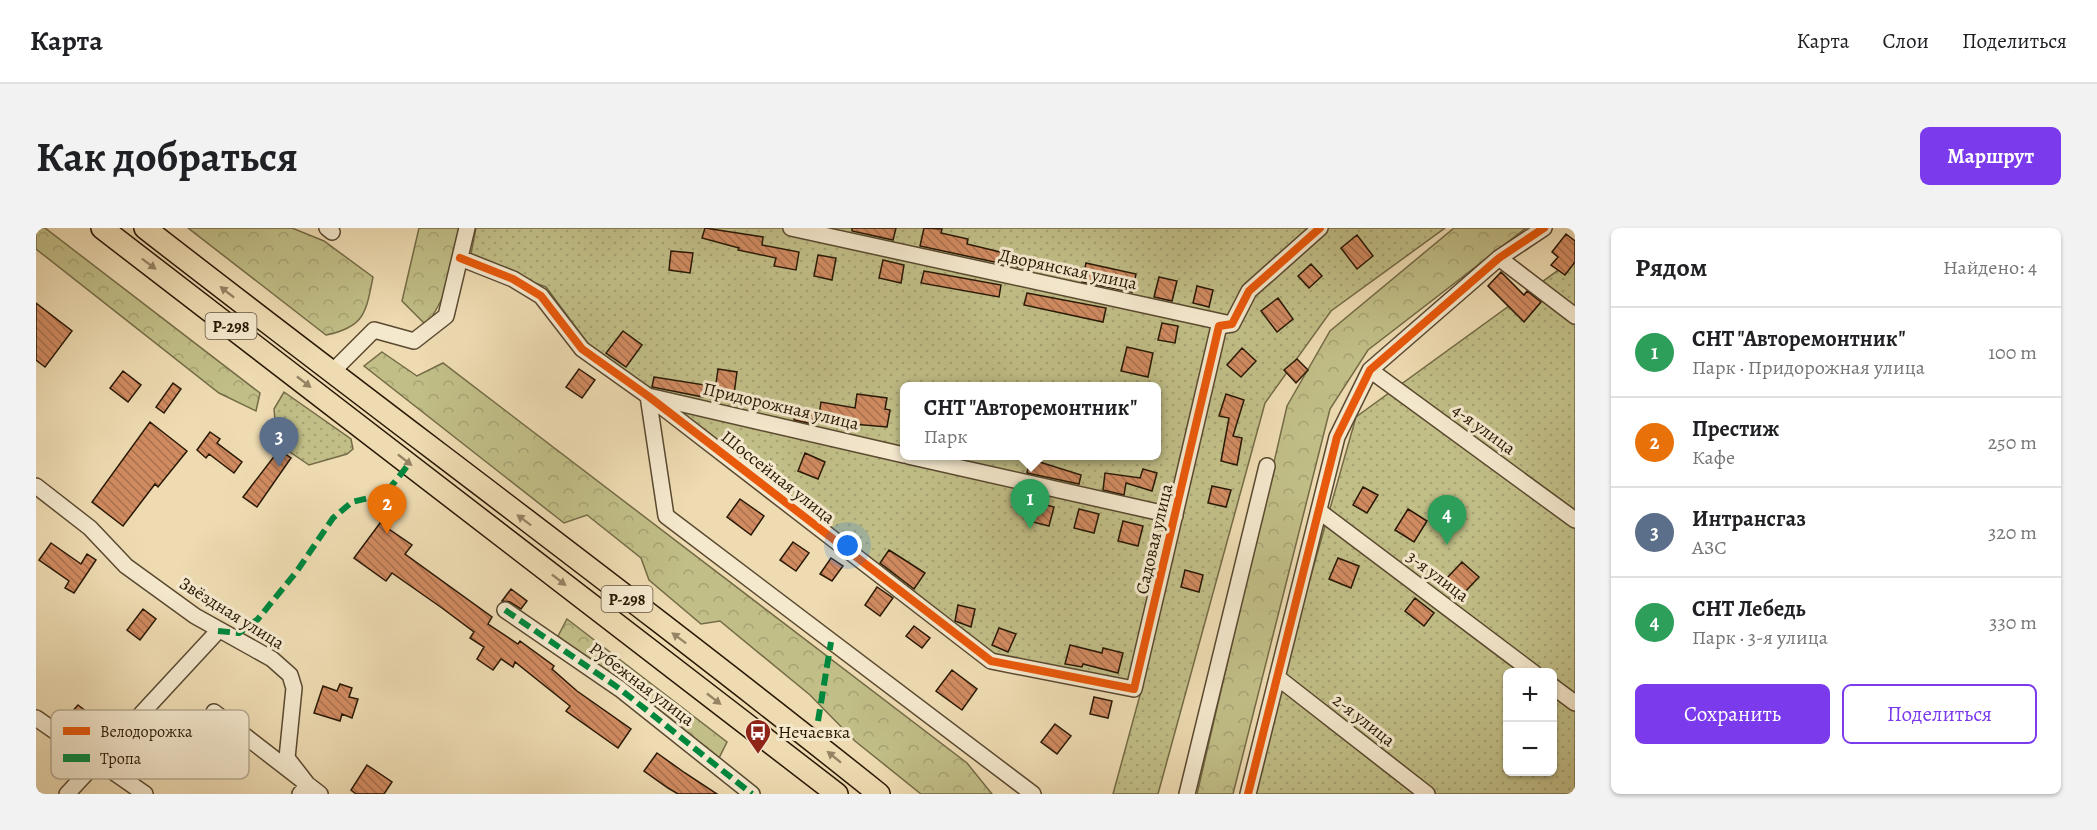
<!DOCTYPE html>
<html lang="ru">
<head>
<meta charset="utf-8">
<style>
	:root { --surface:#fff; --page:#f2f2f2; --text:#202124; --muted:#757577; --line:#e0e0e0; --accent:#7c3aed }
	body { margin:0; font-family:Alegreya,serif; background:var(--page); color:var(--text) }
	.controls { position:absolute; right:18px; bottom:18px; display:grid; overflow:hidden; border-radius:9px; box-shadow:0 2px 4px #0004 }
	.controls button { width:54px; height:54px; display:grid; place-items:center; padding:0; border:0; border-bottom:2px solid var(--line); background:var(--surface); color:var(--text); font:30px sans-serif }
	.you { position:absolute; left:812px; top:318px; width:21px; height:21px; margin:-15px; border:4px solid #fff; border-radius:50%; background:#1a73e8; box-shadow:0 0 0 9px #1a73e833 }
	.badge { display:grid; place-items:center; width:39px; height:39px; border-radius:50%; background:var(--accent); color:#fff; font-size:20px; font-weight:700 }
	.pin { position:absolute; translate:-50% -50px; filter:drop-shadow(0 2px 3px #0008) }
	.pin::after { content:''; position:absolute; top:32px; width:21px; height:18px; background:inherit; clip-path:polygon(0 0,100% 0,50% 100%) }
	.popup { position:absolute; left:864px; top:154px; width:261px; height:78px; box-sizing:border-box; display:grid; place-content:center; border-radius:9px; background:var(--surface); filter:drop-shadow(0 2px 4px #0005); font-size:20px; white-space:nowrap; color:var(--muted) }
	.popup b { font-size:22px; color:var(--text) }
	.popup::after { content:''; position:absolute; left:50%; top:100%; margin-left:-12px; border:12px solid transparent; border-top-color:var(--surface) }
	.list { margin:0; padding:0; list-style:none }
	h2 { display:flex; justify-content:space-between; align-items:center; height:78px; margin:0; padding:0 24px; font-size:26px }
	h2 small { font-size:20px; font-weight:400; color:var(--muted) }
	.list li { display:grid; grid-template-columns:39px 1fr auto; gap:18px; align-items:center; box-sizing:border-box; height:90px; padding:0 24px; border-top:2px solid var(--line) }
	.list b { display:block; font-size:22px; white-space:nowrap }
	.list p { margin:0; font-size:20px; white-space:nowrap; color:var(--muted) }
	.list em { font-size:20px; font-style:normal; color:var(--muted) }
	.actions { display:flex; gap:12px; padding:18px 24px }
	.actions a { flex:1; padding:14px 0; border:2px solid var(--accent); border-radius:9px; text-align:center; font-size:21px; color:var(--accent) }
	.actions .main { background:var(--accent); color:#fff }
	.map { position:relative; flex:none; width:1539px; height:566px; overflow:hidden; border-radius:9px }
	header { display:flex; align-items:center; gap:36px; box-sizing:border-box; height:84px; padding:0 30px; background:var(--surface); border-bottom:2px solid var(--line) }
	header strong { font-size:28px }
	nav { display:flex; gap:33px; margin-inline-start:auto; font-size:21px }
	.intro { display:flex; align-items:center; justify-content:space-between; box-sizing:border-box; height:144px; padding:0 36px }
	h1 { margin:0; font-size:42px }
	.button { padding:15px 27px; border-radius:9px; background:var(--accent); color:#fff; font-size:21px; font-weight:700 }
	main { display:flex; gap:36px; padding:0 36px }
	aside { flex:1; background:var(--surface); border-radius:9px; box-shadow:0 2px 4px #0004 }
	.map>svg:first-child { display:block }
</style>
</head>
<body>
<header>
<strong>Карта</strong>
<nav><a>Карта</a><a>Слои</a><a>Поделиться</a></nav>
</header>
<div class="intro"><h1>Как добраться</h1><a class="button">Маршрут</a></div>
<main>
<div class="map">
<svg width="1539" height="566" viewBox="0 0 1539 566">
	<defs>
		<pattern id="grass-dots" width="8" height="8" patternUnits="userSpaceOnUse" patternTransform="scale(1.5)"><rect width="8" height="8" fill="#c1be87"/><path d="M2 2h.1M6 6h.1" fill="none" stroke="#a6a373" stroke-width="1.8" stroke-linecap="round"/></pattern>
		<pattern id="forest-crowns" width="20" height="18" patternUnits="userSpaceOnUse" patternTransform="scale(1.5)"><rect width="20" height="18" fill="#c1be87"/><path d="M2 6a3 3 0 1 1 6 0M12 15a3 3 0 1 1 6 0" fill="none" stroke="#a6a373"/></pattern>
		<pattern id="building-back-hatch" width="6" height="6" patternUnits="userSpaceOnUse" patternTransform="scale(1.5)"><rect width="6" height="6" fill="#d18b61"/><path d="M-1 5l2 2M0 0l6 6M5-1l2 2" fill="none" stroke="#aa714e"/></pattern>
	</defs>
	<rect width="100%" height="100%" fill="#eedbb2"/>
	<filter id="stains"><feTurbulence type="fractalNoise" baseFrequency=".00333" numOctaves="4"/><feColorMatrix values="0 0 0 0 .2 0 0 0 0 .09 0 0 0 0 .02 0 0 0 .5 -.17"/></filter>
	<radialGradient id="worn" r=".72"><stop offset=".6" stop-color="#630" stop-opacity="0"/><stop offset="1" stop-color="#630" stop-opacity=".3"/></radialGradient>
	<path fill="url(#grass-dots)" stroke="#746b46" stroke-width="1.5" fill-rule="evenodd" d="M 440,0 L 1409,0 L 1295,83 L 1229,175 L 1122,566 L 1077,566 L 1107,456 L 960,428 L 553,117 L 510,59 L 434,31 ZM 868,158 L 1120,158 L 1120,228 L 868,228 Z
		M 1539,30 L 1539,566 L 1213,566 L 1320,189 ZM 1472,445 L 1516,445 L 1516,544 L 1472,544 Z
		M 248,164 L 315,211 L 317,221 L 311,226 L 273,237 L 241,215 L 238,181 Z"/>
	<path fill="url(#forest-crowns)" stroke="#746b46" stroke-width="1.5" d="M 0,0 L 9,0 L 224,165 L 220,183 L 183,165 L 0,21 Z
		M 152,0 L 256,0 L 288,13 L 337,49 C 330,84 329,99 290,107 Z
		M 383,0 L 425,0 L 412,60 L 391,98 L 366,73 Z
		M 1418,0 L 1490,0 L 1332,122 L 1294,181 L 1197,566 L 1161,566 L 1251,178 L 1294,103 Z
		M 346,124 L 381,148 L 407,135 L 931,535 L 956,566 L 885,566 L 819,513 L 774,467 L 684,393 L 665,396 L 613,352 L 605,330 L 551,287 L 528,295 L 328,138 Z
		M 531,391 L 691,514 L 683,530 L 522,408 Z"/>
	<path fill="url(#building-back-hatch)" stroke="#281804" stroke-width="1.5" d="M 669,0 L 727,9 L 726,17 L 763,24 L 760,42 L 738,38 L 740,30 L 702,22 L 703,20 L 666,10 Z
		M 816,0 L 860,0 L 857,12 L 816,3 Z
		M 888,0 L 906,1 L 905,5 L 932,11 L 931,16 L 993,31 L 991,41 L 884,18 Z
		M 1530,6 L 1539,13 L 1539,34 L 1529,47 L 1515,37 L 1522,29 L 1516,24 Z
		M 1321,7 L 1337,28 L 1321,41 L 1305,20 Z
		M 635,23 L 657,25 L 654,45 L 633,42 Z
		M 782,27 L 800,30 L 796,52 L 778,48 Z
		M 847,32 L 868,37 L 865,55 L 843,50 Z
		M 1050,35 L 1100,46 L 1096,64 L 1046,54 Z
		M 1275,36 L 1286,48 L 1273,60 L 1262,48 Z
		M 888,43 L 965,57 L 963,69 L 885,55 Z
		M 1465,44 L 1488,67 L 1491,63 L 1505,74 L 1488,94 L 1452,58 Z
		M 1123,49 L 1141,53 L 1136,73 L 1118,69 Z
		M 1161,58 L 1177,62 L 1173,79 L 1157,75 Z
		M 991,65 L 1070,80 L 1067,94 L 988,77 Z
		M 1242,70 L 1257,91 L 1241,104 L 1225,83 Z
		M 0,75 L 36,103 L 9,139 L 0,132 Z
		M 1126,95 L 1142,98 L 1139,115 L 1122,112 Z
		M 587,103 L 606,117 L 590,139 L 570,125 Z
		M 1091,119 L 1117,125 L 1112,149 L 1085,143 Z
		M 1206,120 L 1220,133 L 1205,149 L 1191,137 Z
		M 1261,131 L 1272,142 L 1260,155 L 1248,142 Z
		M 543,141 L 559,152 L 546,170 L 530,159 Z
		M 682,141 L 701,144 L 698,166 L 679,163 Z
		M 87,143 L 105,157 L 92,174 L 74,160 Z
		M 618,149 L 669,157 L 667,169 L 616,159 Z
		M 137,155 L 145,161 L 128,185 L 120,179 Z
		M 821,166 L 851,170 L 849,181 L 854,182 L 851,199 L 782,193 L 785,174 L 819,180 Z
		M 1190,166 L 1208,172 L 1197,208 L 1206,210 L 1201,237 L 1185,233 L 1193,190 L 1183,188 Z
		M 760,180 L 779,183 L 776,196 L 758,192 Z
		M 114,194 L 151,223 L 122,259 L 119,256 L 87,298 L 56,274 Z
		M 174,204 L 184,211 L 181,215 L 206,234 L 198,245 L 173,226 L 170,230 L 161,222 Z
		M 243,222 L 255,230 L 221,279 L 207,269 Z
		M 769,225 L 789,234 L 782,251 L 762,243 Z
		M 994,231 L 1045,247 L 1043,256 L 991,245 Z
		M 1107,241 L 1121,245 L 1116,263 L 1090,255 L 1088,267 L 1067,262 L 1069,245 L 1104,250 Z
		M 1176,258 L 1195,262 L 1190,279 L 1172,275 Z
		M 1327,259 L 1342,267 L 1331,285 L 1317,277 Z
		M 704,271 L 728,288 L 715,307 L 691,289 Z
		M 998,274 L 1018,279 L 1013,298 L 993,293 Z
		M 1043,281 L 1063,286 L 1058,305 L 1038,300 Z
		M 1372,281 L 1391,293 L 1378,314 L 1359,302 Z
		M 1087,293 L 1107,298 L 1102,318 L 1082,313 Z
		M 344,295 L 376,317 L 369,326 L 456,389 L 452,396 L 482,416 L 484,413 L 518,438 L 516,441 L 541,463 L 595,501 L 582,520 L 530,483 L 534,478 L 479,434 L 477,439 L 465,431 L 457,442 L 441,431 L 448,419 L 434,410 L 438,404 L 406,380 L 356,345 L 350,353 L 318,330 Z
		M 757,314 L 773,325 L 760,343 L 744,332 Z
		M 15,315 L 45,336 L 51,326 L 60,332 L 38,365 L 29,360 L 33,353 L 3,332 Z
		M 853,322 L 889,345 L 878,361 L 844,335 Z
		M 795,330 L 807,338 L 796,353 L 784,346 Z
		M 1302,330 L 1323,338 L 1315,360 L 1293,351 Z
		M 1426,334 L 1443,349 L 1427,366 L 1410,351 Z
		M 1149,342 L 1167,347 L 1163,364 L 1145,359 Z
		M 841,359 L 857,370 L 844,388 L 829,377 Z
		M 475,361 L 491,373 L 485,381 L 474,374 L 466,373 Z
		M 1379,370 L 1398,385 L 1388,398 L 1369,383 Z
		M 922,377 L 939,381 L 935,399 L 919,393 Z
		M 107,381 L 120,391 L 104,412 L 91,402 Z
		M 878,398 L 894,410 L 886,420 L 870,408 Z
		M 963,400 L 980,406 L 972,424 L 956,417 Z
		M 1034,417 L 1066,425 L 1067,420 L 1087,425 L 1082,445 L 1047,436 L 1046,439 L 1029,436 Z
		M 916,442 L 941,461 L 926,482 L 900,463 Z
		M 304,456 L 316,460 L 313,469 L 322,471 L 316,490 L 306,486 L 304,493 L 278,485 L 287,458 L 301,463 Z
		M 1058,469 L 1076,473 L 1072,490 L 1054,486 Z
		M 42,477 L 59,490 L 50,501 L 33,487 Z
		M 1019,496 L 1035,508 L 1021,526 L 1005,514 Z
		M 621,525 L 649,545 L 681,566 L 642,566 L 632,560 L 608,543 Z
		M 331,537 L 356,554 L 348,566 L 320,566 L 315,562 Z"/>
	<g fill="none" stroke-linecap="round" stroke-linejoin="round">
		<g stroke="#5a4930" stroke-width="18">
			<path id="minor" d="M 291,0 L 296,4
				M 755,0 L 1195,96
				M 424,30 L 477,51 L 505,68 L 546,121 L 612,168 L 955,433 L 1098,461 L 1183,98 L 1196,96 L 1213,63 L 1284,0
				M 1463,30 L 1539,88
				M 1334,142 L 1539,292
				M 295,145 L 338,102 L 378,113 L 410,88 L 431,0
				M 868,227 L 612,168 L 630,288 L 997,566
				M 872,228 L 1139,288
				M 0,258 L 54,300 L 90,338 L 159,388 L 236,431 L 254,447 L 258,460 L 251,530 L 272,557 L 264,566
				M 1283,283 L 1498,445
				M 469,382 L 584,461 L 716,566
				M 1241,449 L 1391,566
				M 1516,458 L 1539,475
				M 178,484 L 284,566
				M 0,490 L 109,566
				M 31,566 L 182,403
				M 1151,566 L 1231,238
				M 1212,566 L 1301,209 L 1334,142 L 1463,30 L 1508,0"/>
		</g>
		<g stroke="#281804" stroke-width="24">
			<path id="highway" d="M 66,0 L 801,566
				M 109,0 C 353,190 602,373 843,566"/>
		</g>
		<use href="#minor" stroke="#f4e8cd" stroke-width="15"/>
		<use href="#highway" stroke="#eedbb2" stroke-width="21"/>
		<path stroke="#00873e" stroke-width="6" stroke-dasharray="12 6" stroke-linecap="butt" d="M 469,382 L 584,461 L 716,566
			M 182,403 L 203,405 L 222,391 L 261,343 L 297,290 L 316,274 L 349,266 L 373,236
			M 782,493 L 795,414"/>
		<g stroke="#f4e8cd" stroke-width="11">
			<path id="cycleway" d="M 424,30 L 477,51 L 505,68 L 546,121 L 612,168 L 955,433 L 1098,461 L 1183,98 L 1196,96 L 1213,63 L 1284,0
				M 1212,566 L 1301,209 L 1334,142 L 1463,30 L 1508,0"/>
		</g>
		<use href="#cycleway" stroke="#e8590c" stroke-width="8"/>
	</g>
	<defs><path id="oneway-solid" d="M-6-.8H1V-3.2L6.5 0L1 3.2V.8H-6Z" transform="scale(1.5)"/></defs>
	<g fill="#958364">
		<use href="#oneway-solid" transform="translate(113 36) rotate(37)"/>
		<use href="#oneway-solid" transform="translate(191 64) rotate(-142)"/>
		<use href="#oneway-solid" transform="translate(268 154) rotate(38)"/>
		<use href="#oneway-solid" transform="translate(369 232) rotate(38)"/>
		<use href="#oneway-solid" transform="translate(488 292) rotate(-143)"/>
		<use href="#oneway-solid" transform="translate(523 352) rotate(38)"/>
		<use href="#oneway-solid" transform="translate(643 410) rotate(-143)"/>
		<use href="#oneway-solid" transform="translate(678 471) rotate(38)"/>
		<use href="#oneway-solid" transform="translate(798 529) rotate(-141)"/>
	</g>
	<defs>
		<g id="bus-pin" transform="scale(1.35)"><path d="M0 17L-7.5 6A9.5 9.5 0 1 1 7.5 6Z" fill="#8f2418" stroke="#f4e8cd"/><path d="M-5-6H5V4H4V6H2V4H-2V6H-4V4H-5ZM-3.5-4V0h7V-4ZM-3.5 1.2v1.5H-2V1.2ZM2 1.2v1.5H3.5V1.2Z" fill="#fff"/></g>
	</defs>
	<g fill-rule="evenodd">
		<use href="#bus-pin" x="722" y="504"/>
	</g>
	<g text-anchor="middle" stroke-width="6" stroke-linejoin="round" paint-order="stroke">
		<g fill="#f4e8cd" stroke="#655640" stroke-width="1.5">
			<rect x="169.5" y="85" width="51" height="26" rx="4.5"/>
			<rect x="565.5" y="358" width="51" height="26" rx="4.5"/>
		</g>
		<g font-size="16" font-weight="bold" fill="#281804">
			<text x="195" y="104">Р-298</text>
			<text x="591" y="377">Р-298</text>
		</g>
		<g font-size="18" fill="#281804" stroke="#f4e8cd">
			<text transform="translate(1032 41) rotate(12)" y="6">Дворянская улица</text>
			<text transform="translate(745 178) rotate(13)" y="6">Придорожная улица</text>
			<text transform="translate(1448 201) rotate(36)" y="6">4-я улица</text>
			<text transform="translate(742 249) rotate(38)" y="6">Шоссейная улица</text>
			<text transform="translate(1118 311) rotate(-77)" y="6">Садовая улица</text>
			<text transform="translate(1402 348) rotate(37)" y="6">3-я улица</text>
			<text transform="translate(196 385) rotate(32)" y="6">Звёздная улица</text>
			<text transform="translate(606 456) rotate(37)" y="6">Рубежная улица</text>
			<text transform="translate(1328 492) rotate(38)" y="6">2-я улица</text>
		</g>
		<g font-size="18" fill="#281804" stroke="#f4e8cd" text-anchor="start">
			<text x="742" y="510">Нечаевка</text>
		</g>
	</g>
	<rect x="15" y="482" width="198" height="69" rx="9" fill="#f4e8cd" stroke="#b7aa91" stroke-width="1.5"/>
	<rect x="27" y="499" width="27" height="8" fill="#e8590c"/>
	<rect x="27" y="526" width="27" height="8" fill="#00873e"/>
	<g font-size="16" fill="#281804">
		<text x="64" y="509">Велодорожка</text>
		<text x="64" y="536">Тропа</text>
	</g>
	<rect width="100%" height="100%" filter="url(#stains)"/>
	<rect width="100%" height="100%" fill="url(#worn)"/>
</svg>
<div class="controls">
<button>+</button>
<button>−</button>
</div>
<div class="you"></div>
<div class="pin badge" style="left:994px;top:301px;background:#2e9e5b">1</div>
<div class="popup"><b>СНТ &quot;Авторемонтник&quot;</b>Парк</div>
<div class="pin badge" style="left:351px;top:306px;background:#e8710a">2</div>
<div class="pin badge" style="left:243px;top:239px;background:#5c6f8a">3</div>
<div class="pin badge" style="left:1411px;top:317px;background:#2e9e5b">4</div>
</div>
<aside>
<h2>Рядом<small>Найдено: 4</small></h2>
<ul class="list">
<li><span class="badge" style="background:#2e9e5b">1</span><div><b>СНТ &quot;Авторемонтник&quot;</b><p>Парк · Придорожная улица</p></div><em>100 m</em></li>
<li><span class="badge" style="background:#e8710a">2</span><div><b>Престиж</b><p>Кафе</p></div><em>250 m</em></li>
<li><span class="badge" style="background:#5c6f8a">3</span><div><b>Интрансгаз</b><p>АЗС</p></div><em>320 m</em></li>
<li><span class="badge" style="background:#2e9e5b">4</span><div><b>СНТ Лебедь</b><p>Парк · 3-я улица</p></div><em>330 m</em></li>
</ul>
<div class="actions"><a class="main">Сохранить</a><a>Поделиться</a></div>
</aside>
</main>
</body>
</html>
